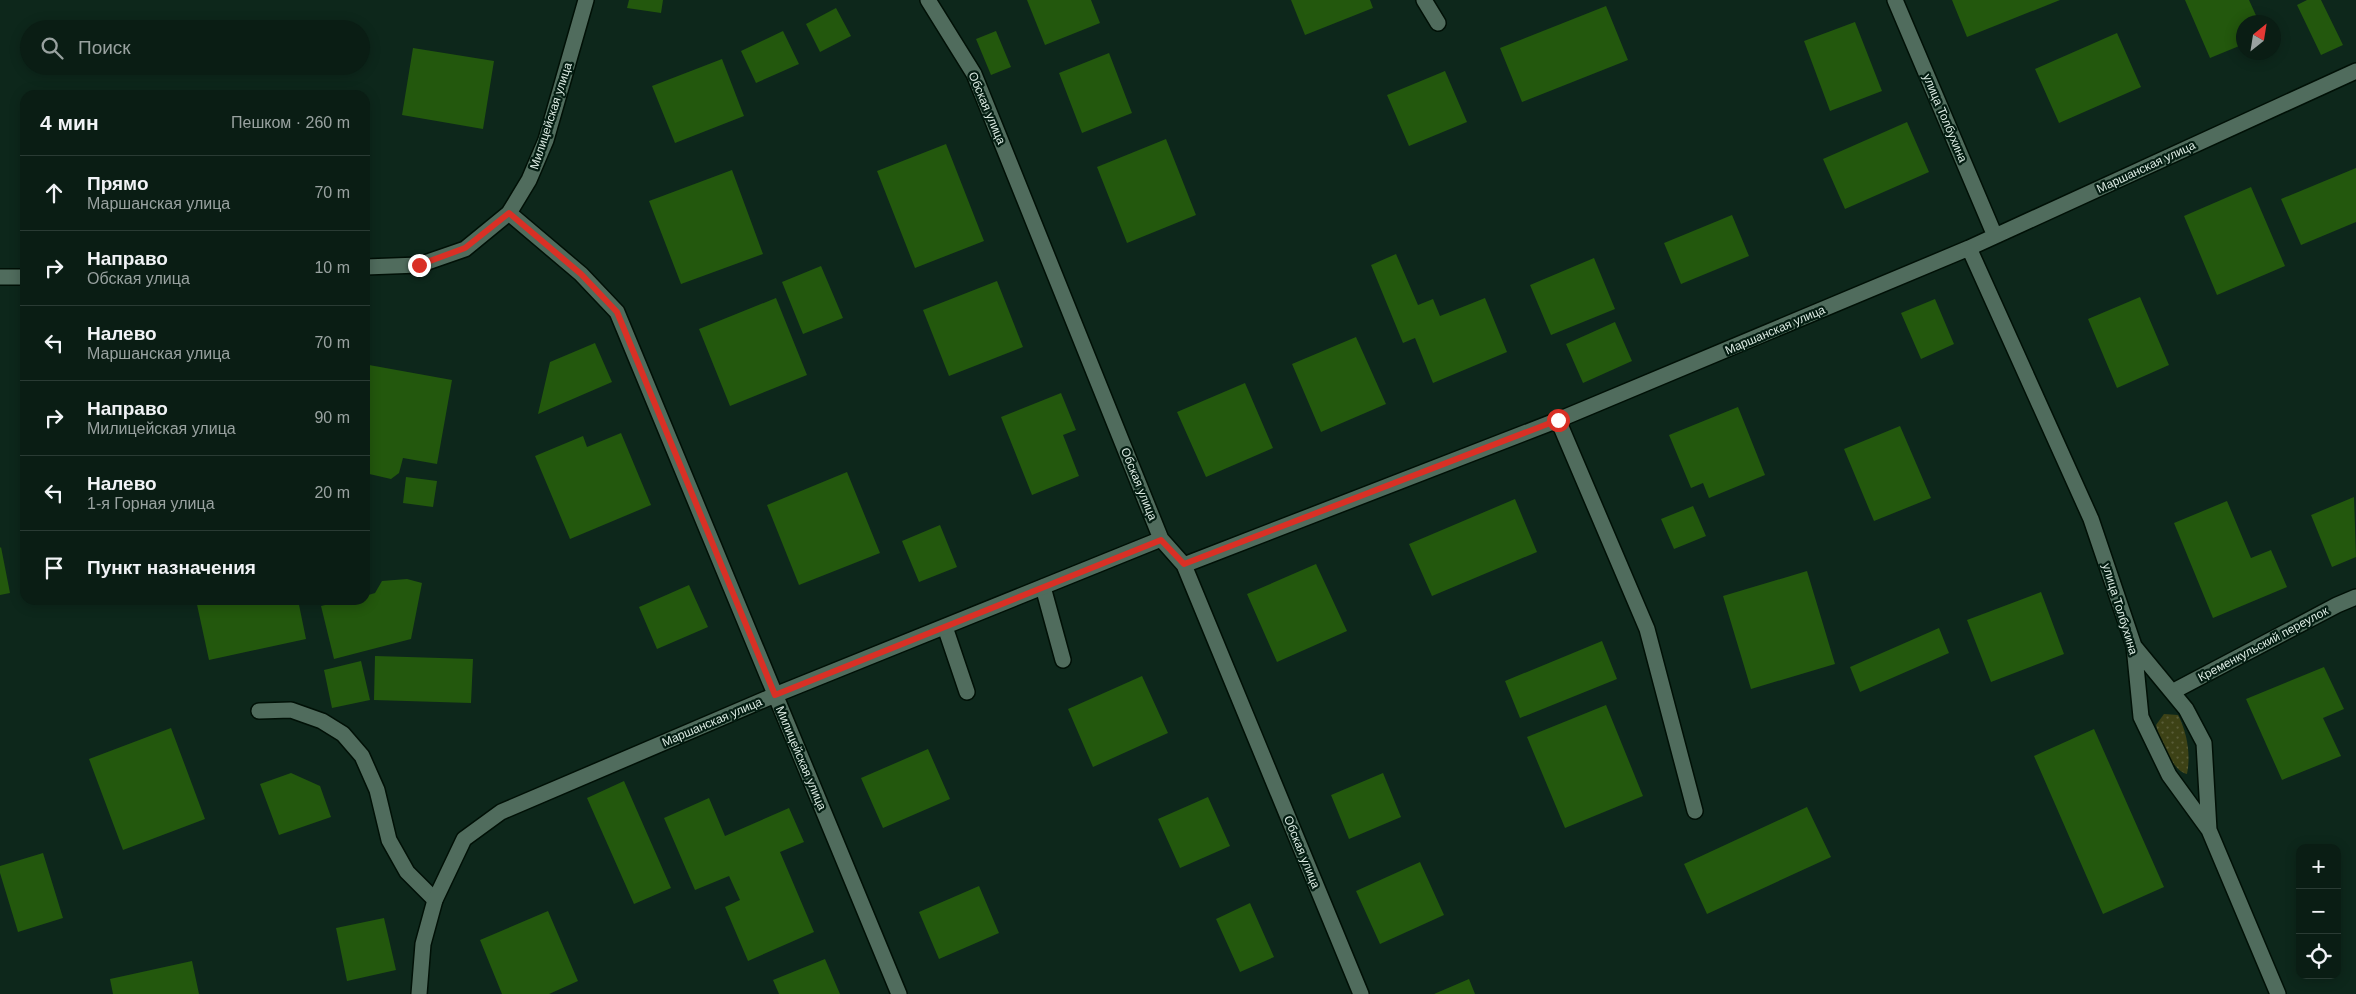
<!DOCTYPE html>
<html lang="ru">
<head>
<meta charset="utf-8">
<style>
	:root { --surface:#0a1d14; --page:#182a22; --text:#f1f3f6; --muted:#99a2a0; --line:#2a3b34 }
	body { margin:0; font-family:Arial,sans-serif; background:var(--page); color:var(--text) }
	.controls { position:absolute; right:15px; bottom:15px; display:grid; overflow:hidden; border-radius:10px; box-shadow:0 2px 12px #0003 }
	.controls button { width:45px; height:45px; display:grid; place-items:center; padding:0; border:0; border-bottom:1px solid var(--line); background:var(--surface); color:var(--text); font:25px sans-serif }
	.compass { position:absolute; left:2236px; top:15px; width:45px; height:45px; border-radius:50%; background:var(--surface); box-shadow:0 2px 12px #0003; rotate:30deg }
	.stop { position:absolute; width:15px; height:15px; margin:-11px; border:4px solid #d93025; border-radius:50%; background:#fff }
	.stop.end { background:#d93025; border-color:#fff; box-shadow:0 1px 5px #0008 }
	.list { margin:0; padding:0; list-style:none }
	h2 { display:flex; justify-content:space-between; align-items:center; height:65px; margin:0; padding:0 20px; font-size:21px }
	h2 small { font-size:16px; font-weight:400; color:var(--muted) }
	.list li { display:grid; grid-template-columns:32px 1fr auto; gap:15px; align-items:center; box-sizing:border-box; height:75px; padding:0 20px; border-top:1px solid var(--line) }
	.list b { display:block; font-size:19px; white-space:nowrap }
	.list p { margin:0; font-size:16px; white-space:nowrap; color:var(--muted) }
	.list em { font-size:16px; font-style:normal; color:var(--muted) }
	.icon { flex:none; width:28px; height:28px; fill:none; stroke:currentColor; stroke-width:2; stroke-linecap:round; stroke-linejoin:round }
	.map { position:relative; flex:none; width:2356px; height:994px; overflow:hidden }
	.search { position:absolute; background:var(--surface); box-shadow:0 2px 12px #0003; left:20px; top:20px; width:350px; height:55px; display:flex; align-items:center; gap:12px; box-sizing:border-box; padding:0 18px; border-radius:28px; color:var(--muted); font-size:19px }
	.panel { position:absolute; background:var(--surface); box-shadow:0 2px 12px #0003; left:20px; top:90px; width:350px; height:515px; border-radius:15px }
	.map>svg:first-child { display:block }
</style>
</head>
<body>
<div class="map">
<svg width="2356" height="994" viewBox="0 0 2356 994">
	<defs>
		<pattern id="grass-dots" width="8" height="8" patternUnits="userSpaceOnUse" patternTransform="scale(1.25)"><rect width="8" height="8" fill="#3d4216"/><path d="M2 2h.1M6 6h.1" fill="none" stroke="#595d38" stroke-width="1.8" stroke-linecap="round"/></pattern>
	</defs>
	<rect width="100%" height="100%" fill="#0d271b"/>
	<path fill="url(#grass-dots)" d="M 2164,714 L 2178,715 C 2187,732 2191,755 2187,774 C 2172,771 2159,738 2156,725 Z"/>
	<path fill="#23580d" d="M 629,0 L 663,0 L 661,13 L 627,8 Z
		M 1027,0 L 1091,0 L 1100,23 L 1045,45 Z
		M 1291,0 L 1370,0 L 1373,8 L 1305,35 Z
		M 1952,0 L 2060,0 L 1967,37 Z
		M 2185,0 L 2249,0 L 2259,22 L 2244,22 L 2244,44 L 2210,58 Z
		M 2307,0 L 2321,0 L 2343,45 L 2321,55 L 2297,5 Z
		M 1606,6 L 1628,60 L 1522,102 L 1500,48 Z
		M 836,8 L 851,36 L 820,52 L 806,24 Z
		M 1855,22 L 1882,91 L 1830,111 L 1804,41 Z
		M 783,31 L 799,64 L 756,83 L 741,51 Z
		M 996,31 L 1011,67 L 991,75 L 976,39 Z
		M 2117,33 L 2141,87 L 2059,123 L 2035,69 Z
		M 413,48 L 494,61 L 483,129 L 402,115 Z
		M 1109,53 L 1132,113 L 1082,133 L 1059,73 Z
		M 722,59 L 744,116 L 675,143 L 652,86 Z
		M 1445,71 L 1467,122 L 1409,146 L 1387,95 Z
		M 1907,122 L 1929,172 L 1845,209 L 1823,159 Z
		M 1166,139 L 1196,215 L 1127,243 L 1097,167 Z
		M 946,144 L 984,241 L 915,268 L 877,171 Z
		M 2356,168 L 2356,222 L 2301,245 L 2281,199 Z
		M 732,170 L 763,254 L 681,284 L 649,201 Z
		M 2251,187 L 2285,266 L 2217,295 L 2184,216 Z
		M 1732,215 L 1749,256 L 1681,284 L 1664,243 Z
		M 1396,254 L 1418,305 L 1433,299 L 1440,316 L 1485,298 L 1507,352 L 1433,383 L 1415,338 L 1403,343 L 1371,265 Z
		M 1594,258 L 1615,309 L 1551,335 L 1530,285 Z
		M 821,266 L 843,318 L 803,334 L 782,282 Z
		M 997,281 L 1023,347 L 949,376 L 923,310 Z
		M 2140,297 L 2169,365 L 2117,388 L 2088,319 Z
		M 776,298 L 807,375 L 730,406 L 699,329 Z
		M 1935,299 L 1954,344 L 1921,359 L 1901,313 Z
		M 1615,322 L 1632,361 L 1583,383 L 1566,344 Z
		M 1356,337 L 1386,404 L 1321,432 L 1292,364 Z
		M 595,343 L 612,382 L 538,414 L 550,362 Z
		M 369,365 L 452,380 L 437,464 L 403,458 L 399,473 L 391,479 L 365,473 L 365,385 Z
		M 1245,383 L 1273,448 L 1206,477 L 1177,412 Z
		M 1061,393 L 1076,430 L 1063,435 L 1079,476 L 1032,495 L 1001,417 Z
		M 1738,407 L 1765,475 L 1709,498 L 1703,483 L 1691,488 L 1669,435 Z
		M 1900,426 L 1931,498 L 1874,521 L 1844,449 Z
		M 621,433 L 651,505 L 570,539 L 535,456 L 583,436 L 587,447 Z
		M 847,472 L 880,553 L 799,585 L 767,505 Z
		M 406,477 L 437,481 L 433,507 L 403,503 Z
		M 2354,497 L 2356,557 L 2332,567 L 2311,515 Z
		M 1515,499 L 1537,552 L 1432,596 L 1409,544 Z
		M 2227,501 L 2251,558 L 2271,550 L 2287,587 L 2213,618 L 2174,523 Z
		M 1693,506 L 1706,536 L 1674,549 L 1661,519 Z
		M 940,525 L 957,567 L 919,582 L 902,541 Z
		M 1,547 L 10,593 L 0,595 L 0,548 Z
		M 1316,564 L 1347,631 L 1277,662 L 1247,594 Z
		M 1807,571 L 1835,664 L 1751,689 L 1723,596 Z
		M 407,579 L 422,583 L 411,639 L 334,659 L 321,606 L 346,600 L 365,600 L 365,596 L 375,593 L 382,581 Z
		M 689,585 L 708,627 L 657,649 L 639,607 Z
		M 2041,592 L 2064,654 L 1991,682 L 1967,620 Z
		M 196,600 L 298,600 L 306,639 L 209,660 Z
		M 1939,628 L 1949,653 L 1860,692 L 1850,667 Z
		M 1602,641 L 1617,679 L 1520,718 L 1505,681 Z
		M 375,656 L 473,659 L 471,703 L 374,700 Z
		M 361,661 L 370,700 L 332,708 L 324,670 Z
		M 2324,667 L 2344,709 L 2323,718 L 2341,756 L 2282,780 L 2246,699 Z
		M 1142,676 L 1168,733 L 1093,767 L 1068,709 Z
		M 1606,705 L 1643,796 L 1565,828 L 1527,737 Z
		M 171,728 L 205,819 L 123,850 L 89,759 Z
		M 2094,729 L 2164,887 L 2103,914 L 2034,756 Z
		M 928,749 L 950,799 L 883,828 L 861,778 Z
		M 291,773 L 320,786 L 331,817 L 279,835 L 260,784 Z
		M 1383,773 L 1401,817 L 1349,839 L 1331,795 Z
		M 624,781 L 671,888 L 634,904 L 587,798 Z
		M 1208,797 L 1230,846 L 1180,868 L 1158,819 Z
		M 709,798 L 725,836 L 789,808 L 804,842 L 780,852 L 814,932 L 748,961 L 725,907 L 740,900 L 729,876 L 695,890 L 664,818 Z
		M 1807,807 L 1831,857 L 1707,914 L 1684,864 Z
		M 43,853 L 63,918 L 18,932 L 0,873 L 0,866 Z
		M 1420,862 L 1444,915 L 1380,944 L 1356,891 Z
		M 979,886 L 999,933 L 939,959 L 919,912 Z
		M 1250,903 L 1274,957 L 1240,972 L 1216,919 Z
		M 548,911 L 578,981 L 549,994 L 502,994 L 480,940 Z
		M 384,918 L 396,970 L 347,981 L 336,928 Z
		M 825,959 L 840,994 L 779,994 L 773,980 Z
		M 192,961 L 199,994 L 113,994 L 110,979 Z
		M 1469,979 L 1475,994 L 1434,994 Z"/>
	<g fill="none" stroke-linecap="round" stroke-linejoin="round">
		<g stroke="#001006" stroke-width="18">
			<path id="service" d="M 1424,0 L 1438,23
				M 1558,420 L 1647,629 L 1695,811
				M 1043,587 L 1063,660
				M 945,627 L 967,692
				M 259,711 L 291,710 L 322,721 L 343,734 L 362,756 L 377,790 L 389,840 L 407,872 L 435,900"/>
		</g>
		<g stroke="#001006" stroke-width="18">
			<path id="minor" d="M 586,0 L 546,140 L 529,180 L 509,213 L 581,274 L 617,312 L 899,994
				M 928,0 L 974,74 L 1161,539 L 1184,565 L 1361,994
				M 1895,0 L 1995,236
				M 1969,248 L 2091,519 L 2134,646 L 2141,717 L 2169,775 L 2209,830 L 2278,994
				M 365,267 L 419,265 L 465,249 L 509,213
				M 0,277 L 25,277
				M 1184,565 L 1558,420 L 1969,248 L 2356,71
				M 2134,646 L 2186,709 L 2204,743 L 2209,830
				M 2172,692 L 2337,605 L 2356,597
				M 419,994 L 423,944 L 435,900 L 464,839 L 501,812 L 775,695 L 1161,539"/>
		</g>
		<use href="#service" stroke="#506c5d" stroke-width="15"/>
		<use href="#minor" stroke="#506c5d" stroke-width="15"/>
	</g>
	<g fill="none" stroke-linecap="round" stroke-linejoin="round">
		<path stroke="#d93025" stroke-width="6" d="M 419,265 L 465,248 L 509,213 L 581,274 L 617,312 L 775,695 L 1161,540 L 1184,564 L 1558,420"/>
	</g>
	<g text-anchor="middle" stroke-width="4.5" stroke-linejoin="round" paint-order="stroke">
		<g font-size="12" fill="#ddece4" stroke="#041d12">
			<text transform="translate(987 108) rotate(67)" y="4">Обская улица</text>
			<text transform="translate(551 116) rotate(-72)" y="4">Милицейская улица</text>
			<text transform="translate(1945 118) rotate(67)" y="4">улица Толбухина</text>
			<text transform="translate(2146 167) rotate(-25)" y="4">Маршанская улица</text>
			<text transform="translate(1775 330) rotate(-23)" y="4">Маршанская улица</text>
			<text transform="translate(1139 484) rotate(68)" y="4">Обская улица</text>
			<text transform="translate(2120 609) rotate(73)" y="4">улица Толбухина</text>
			<text transform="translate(2263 644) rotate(-28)" y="4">Кременкульский переулок</text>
			<text transform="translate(712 722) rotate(-23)" y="4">Маршанская улица</text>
			<text transform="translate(801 758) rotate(67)" y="4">Милицейская улица</text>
			<text transform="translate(1302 852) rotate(68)" y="4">Обская улица</text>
		</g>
	</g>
</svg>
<div class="controls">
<button>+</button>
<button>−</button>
<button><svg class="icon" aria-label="locate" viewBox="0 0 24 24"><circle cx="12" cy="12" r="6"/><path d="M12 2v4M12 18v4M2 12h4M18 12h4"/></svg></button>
</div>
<svg class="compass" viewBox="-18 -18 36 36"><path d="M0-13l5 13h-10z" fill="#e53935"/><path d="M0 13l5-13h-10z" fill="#99a2a0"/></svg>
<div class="stop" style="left:1558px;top:420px"></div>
<div class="stop end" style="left:419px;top:265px"></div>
<div class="search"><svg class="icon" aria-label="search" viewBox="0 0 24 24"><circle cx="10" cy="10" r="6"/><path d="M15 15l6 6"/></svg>Поиск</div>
<section class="panel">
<h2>4 мин<small>Пешком · 260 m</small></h2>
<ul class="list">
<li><svg class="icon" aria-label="ahead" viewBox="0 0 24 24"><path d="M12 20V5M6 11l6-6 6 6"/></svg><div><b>Прямо</b><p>Маршанская улица</p></div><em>70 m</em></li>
<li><svg class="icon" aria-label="right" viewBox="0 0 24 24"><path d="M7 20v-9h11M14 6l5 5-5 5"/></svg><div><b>Направо</b><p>Обская улица</p></div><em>10 m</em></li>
<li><svg class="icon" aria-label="left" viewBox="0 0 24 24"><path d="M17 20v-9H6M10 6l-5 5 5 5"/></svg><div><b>Налево</b><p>Маршанская улица</p></div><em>70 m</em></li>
<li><svg class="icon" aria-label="right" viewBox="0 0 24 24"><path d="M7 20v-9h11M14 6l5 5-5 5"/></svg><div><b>Направо</b><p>Милицейская улица</p></div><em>90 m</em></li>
<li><svg class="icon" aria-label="left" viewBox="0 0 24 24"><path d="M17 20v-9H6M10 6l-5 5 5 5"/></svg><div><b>Налево</b><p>1-я Горная улица</p></div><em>20 m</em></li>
<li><svg class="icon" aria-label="arrive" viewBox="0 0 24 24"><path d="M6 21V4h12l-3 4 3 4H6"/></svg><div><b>Пункт назначения</b></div></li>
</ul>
</section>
</div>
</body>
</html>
